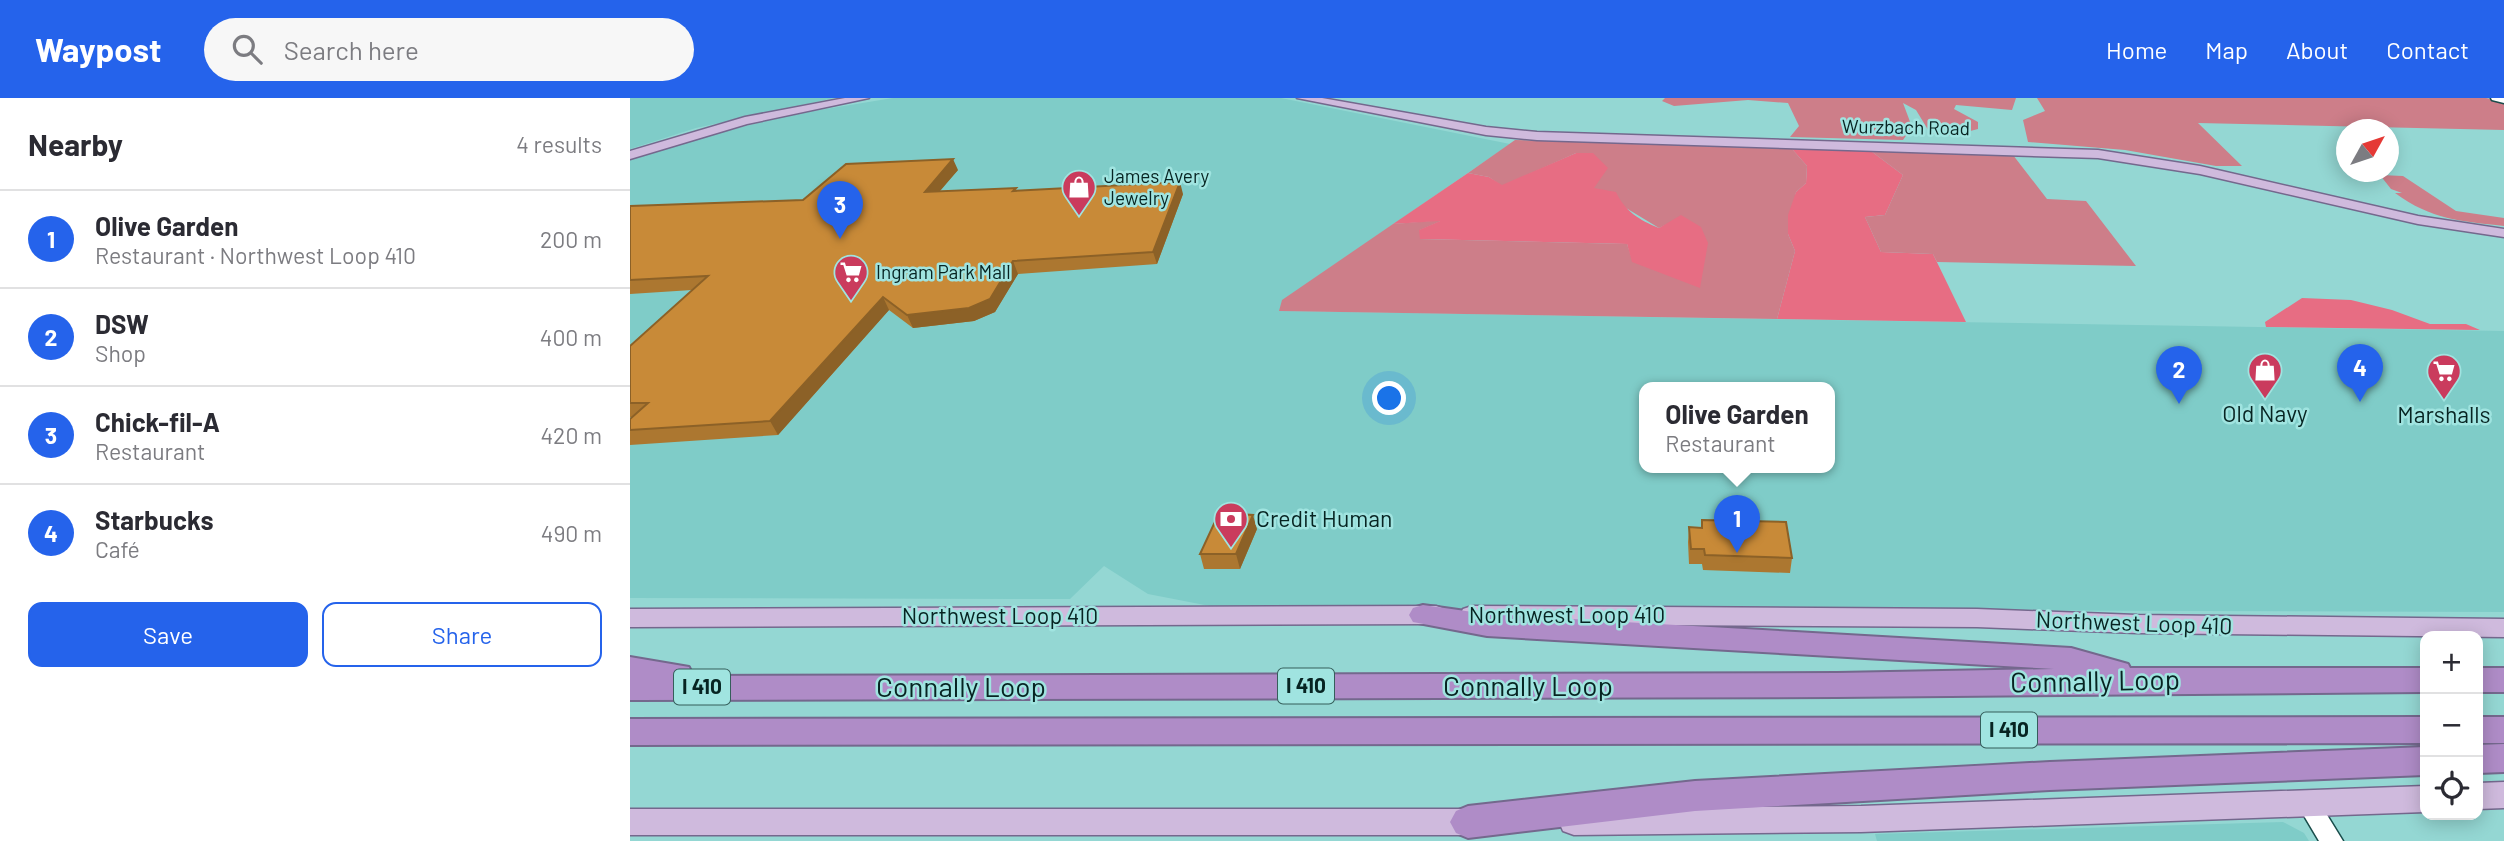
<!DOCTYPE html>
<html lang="en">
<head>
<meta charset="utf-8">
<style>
	:root { --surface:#fff; --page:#f7f7f7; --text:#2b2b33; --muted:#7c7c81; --line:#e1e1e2; --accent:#2563eb }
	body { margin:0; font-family:Barlow,sans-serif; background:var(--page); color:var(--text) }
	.controls { position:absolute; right:21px; bottom:21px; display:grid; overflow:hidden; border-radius:14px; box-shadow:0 4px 18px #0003 }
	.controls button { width:63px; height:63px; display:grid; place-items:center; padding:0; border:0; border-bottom:2px solid var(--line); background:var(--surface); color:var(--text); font:35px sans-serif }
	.compass { position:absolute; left:1706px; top:21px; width:63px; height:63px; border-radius:50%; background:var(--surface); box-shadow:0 4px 18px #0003; rotate:50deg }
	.you { position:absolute; left:760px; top:301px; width:24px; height:24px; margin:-18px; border:5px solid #fff; border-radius:50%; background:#1a73e8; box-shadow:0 0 0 10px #1a73e833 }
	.badge { display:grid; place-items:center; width:46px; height:46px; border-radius:50%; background:var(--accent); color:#fff; font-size:23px; font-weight:700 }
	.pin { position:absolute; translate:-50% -58px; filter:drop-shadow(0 2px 4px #0008) }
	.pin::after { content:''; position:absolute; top:37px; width:24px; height:21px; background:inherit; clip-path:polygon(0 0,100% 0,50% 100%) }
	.popup { position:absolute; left:1009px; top:284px; width:196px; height:91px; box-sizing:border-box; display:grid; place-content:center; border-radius:14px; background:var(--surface); filter:drop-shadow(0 2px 5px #0005); font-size:23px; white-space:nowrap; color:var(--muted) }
	.popup b { font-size:26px; color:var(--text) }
	.popup::after { content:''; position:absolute; left:50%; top:100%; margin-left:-14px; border:14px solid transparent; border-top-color:var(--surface) }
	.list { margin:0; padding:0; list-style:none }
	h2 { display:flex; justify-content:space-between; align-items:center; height:91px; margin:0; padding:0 28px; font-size:30px }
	h2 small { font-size:23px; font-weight:400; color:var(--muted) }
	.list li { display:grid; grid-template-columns:46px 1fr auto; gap:21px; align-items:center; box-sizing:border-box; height:98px; padding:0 28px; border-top:2px solid var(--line) }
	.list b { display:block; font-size:26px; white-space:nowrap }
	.list p { margin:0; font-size:23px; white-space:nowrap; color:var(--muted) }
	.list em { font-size:23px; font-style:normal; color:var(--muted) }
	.actions { display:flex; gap:14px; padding:21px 28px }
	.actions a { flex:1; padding:16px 0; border:2px solid var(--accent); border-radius:14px; text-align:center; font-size:24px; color:var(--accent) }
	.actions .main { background:var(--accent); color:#fff }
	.icon { flex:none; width:38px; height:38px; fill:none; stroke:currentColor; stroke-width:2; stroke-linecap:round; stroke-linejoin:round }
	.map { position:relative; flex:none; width:1874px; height:743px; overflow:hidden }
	header { display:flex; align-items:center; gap:42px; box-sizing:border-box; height:98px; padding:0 35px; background:var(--accent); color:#fff }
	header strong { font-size:33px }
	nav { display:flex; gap:38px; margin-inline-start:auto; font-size:24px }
	.search { width:490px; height:63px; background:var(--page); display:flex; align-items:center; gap:18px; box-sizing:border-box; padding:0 24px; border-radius:38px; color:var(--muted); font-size:26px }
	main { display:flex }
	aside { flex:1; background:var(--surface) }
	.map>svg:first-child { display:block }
</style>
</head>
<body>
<header>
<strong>Waypost</strong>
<div class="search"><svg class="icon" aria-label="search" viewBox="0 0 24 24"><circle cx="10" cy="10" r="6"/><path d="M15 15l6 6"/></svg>Search here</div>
<nav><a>Home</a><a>Map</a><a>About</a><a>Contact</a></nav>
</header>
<main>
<aside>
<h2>Nearby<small>4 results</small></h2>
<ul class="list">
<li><span class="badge">1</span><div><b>Olive Garden</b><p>Restaurant · Northwest Loop 410</p></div><em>200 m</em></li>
<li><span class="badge">2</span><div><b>DSW</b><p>Shop</p></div><em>400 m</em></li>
<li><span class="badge">3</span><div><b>Chick-fil-A</b><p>Restaurant</p></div><em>420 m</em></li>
<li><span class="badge">4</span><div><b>Starbucks</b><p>Café</p></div><em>490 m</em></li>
</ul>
<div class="actions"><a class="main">Save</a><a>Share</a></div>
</aside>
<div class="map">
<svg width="1874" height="743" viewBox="0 0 1874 743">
	<rect width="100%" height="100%" fill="#94d7d3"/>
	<path fill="#7fccc8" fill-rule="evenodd" d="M 0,0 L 204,0 L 66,30 L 0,51 Z
		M 263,0 L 651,0 L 880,46 L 653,202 L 650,213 L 1874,233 L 1874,514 L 590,510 L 518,496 L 474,468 L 440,501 L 0,500 L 0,62 L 65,41 L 159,17 ZM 1014,289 L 1200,289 L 1200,369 L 1014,369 Z
		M 1653,724 L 1674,735 L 1679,743 L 1247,743 L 1245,736 Z"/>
	<path fill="#cd7e89" d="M 1035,0 L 1386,0 L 1382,12 L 1326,7 L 1324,11 L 1348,24 L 1348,31 L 1321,38 L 1300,35 L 1286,12 L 1273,5 L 1282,29 L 1273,42 L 1160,39 L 1169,28 L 1158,5 L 1118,2 L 1044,8 L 1032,3 Z
		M 1407,0 L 1856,0 L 1874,4 L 1874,32 L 1568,25 L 1612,68 L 1586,68 L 1495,52 L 1398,44 L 1393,22 L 1415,13 Z
		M 885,42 L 1162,51 L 1177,68 L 1176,85 L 1166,94 L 1158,136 L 1165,153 L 1147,221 L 649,213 L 652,202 L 763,126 L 813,122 L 790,132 L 790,141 L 997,146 L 1003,164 L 1037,126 L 1029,130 L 963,90 L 946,55 L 872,88 L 859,79 L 838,75 Z
		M 1241,53 L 1383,57 L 1417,101 L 1456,103 L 1506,168 L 1307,164 L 1303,156 L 1251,154 L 1235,119 L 1255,117 L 1273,77 Z
		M 1750,77 L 1773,78 L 1826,113 L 1874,120 L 1874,128 C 1830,123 1802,122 1765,95 L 1772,95 L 1761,91 Z"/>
	<path fill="#e76d83" d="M 1162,51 L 1241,53 L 1273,77 L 1255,117 L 1235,119 L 1251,154 L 1303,156 L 1336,224 L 1147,221 L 1165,153 L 1158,136 L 1158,117 L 1166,94 L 1176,85 L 1177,68 Z
		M 946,55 L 963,55 L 978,70 L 964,90 L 986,94 C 995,113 1009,122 1029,130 L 1051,117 L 1071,129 L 1078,145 L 1070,190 L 1002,164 L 997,146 L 790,141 L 789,132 L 810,123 L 763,126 L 838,75 L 859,79 L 872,87 Z
		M 1672,200 L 1721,202 L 1762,212 L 1800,226 L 1836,226 L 1850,232 L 1636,229 L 1635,224 Z"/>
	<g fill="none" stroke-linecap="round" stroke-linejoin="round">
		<g stroke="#194d4b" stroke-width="3">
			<path id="minor" d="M 1861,0 L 1874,0 L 1874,5 L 1862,2 Z
				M 1678,696 L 1686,699 L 1713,743 L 1689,743 L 1667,706 L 1670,699 Z"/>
		</g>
		<g stroke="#74688d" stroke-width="3">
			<path id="major" d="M 215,0 L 239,0 L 117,26 L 0,61 L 0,53 L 115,19 Z
				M 667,0 L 692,0 L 856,29 L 907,34 L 1468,52 L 1570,68 L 1788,118 L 1874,131 L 1874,139 L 1788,126 L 1570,76 L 1468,60 L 907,42 L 856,37 Z
				M 806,508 L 815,511 L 818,517 L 815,523 L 806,526 L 0,529 L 0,511 Z
				M 842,508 L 1347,511 L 1507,517 L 1874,521 L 1874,539 L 1507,535 L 1347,529 L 842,526 L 833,523 L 830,517 L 833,511 Z
				M 1874,684 L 1874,710 L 1848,711 L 1848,685 Z
				M 1795,688 L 1795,714 L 1231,734 L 944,737 L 933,733 L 929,724 L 933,715 L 944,711 L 1231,708 Z
				M 0,711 L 848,711 L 859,715 L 863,724 L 859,733 L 848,737 L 0,737 Z"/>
		</g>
		<g stroke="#74688d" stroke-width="4">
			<path id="highway" d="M 793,507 L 857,516 L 1441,550 L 1498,566 L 1500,570 L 1795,570 L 1795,594 L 1207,599 L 0,602 L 0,559 L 59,569 L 63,578 L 1207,575 L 1424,571 L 857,538 L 783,524 L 779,517 L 783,510 Z
				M 1848,570 L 1874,570 L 1874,594 L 1848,594 Z
				M 1795,619 L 1795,645 L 0,647 L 0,621 Z
				M 1848,619 L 1874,619 L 1874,645 L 1848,645 Z
				M 1874,646 L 1874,674 L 1848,675 L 1848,647 Z
				M 1795,649 L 1795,677 L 1420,692 L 1065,713 L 838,740 L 826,735 L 820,724 L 826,713 L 838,708 L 1065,683 L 1420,664 Z"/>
		</g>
		<use href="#minor" fill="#fff" fill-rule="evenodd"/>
		<use href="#major" fill="#cfbadd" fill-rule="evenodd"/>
		<use href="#highway" fill="#af8cc7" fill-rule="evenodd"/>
	</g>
	<path fill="#ac7730" d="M 328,72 L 309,93 L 386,90 L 387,93 L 553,96 L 527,166 L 388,176 L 365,214 L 344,223 L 283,230 L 259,212 L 148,337 L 0,347 L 0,322 L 2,319 L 0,319 L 0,248 L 62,192 L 0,196 L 0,108 L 173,102 Z
		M 1072,422 L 1162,460 L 1160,475 L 1073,472 L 1072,466 L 1059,466 L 1058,444 L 1059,429 L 1071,430 Z
		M 627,431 L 610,471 L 574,471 L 570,456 Z"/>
	<path fill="#8c6127" d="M 323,61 L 328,72 L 299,106 L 295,94 Z
		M 550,84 L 553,96 L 527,166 L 523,154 Z
		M 383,163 L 388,176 L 365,214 L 344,223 L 283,230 L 277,217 Z
		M 253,199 L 259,212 L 148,337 L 140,323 Z
		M 623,417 L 627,431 L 610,471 L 606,456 Z"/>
	<path fill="#c88a38" stroke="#8c6127" stroke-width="2" d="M 323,61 L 295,94 L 386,90 L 383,93 L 550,84 L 523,154 L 383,163 L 360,201 L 339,210 L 277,217 L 253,199 L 140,323 L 0,332 L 0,321 L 18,305 L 0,305 L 0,248 L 78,178 L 0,182 L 0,108 L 173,102 L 216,66 Z
		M 589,415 L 623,417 L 606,456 L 570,456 Z
		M 1072,422 L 1156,424 L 1162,460 L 1075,457 L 1074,451 L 1061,451 L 1059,429 L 1072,430 Z"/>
	<defs>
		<g id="shop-pin" transform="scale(1.75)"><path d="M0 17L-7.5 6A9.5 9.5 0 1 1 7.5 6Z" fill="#ca3b5d" stroke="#a0e4e0"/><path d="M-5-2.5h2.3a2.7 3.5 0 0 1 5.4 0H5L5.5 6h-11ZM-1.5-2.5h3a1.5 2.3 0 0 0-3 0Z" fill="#fff"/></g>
		<g id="supermarket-pin" transform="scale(1.75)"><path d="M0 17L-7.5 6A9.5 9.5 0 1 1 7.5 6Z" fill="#ca3b5d" stroke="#a0e4e0"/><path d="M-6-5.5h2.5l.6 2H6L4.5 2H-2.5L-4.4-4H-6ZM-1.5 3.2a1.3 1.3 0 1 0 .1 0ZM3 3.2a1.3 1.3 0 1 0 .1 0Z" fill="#fff"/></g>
		<g id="bank-pin" transform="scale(1.75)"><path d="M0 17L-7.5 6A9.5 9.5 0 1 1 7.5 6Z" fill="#ca3b5d" stroke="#a0e4e0"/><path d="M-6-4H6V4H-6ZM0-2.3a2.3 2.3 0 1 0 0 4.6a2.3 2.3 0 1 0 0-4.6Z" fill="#fff"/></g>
	</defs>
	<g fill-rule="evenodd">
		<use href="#shop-pin" x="449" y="89"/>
		<use href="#supermarket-pin" x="221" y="174"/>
		<use href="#shop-pin" x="1635" y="272"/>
		<use href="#supermarket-pin" x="1814" y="273"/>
		<use href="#bank-pin" x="601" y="421"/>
	</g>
	<g text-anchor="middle" stroke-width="5" stroke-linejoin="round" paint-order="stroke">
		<g font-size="19" fill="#072422" stroke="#a0e4e0">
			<text transform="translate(1276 29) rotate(1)" y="7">Wurzbach Road</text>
		</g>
		<g font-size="19" fill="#072422" stroke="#a0e4e0" text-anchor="start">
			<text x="474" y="85">James Avery<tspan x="474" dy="22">Jewelry</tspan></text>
			<text x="246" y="181">Ingram Park Mall</text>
		</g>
		<g fill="#a0e4e0" stroke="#355e5b" stroke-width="2">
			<rect x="648" y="570.5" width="56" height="35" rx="5"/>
			<rect x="44" y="571.5" width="56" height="35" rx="5"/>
			<rect x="1351" y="614.5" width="56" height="35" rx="5"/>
		</g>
		<g font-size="21" font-weight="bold" fill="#072422">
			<text x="676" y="595">I 410</text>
			<text x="72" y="596">I 410</text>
			<text x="1379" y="639">I 410</text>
		</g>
		<g font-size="23" fill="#072422" stroke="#a0e4e0">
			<text x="1635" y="324">Old Navy</text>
			<text x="1814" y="325">Marshalls</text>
			<text x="626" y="429" text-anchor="start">Credit Human</text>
		</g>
		<g font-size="23" fill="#072422" stroke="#a0e4e0">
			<text x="937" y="525">Northwest Loop 410</text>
			<text x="370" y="526">Northwest Loop 410</text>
			<text transform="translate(1504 525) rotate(2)" y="8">Northwest Loop 410</text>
		</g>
		<g font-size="28" fill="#072422" stroke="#a0e4e0">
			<text transform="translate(1465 583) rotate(-1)" y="10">Connally Loop</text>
			<text x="898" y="598">Connally Loop</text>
			<text x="331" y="599">Connally Loop</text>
		</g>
	</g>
</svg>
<div class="controls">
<button>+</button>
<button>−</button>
<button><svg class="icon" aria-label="locate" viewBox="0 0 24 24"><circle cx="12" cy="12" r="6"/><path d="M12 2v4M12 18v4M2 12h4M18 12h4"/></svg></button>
</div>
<svg class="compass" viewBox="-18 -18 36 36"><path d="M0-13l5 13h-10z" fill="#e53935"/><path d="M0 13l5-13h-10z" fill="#7c7c81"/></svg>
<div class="you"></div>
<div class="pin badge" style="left:1107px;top:455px">1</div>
<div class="popup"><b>Olive Garden</b>Restaurant</div>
<div class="pin badge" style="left:1549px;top:306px">2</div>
<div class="pin badge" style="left:210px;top:141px">3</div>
<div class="pin badge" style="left:1730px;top:304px">4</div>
</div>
</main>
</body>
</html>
